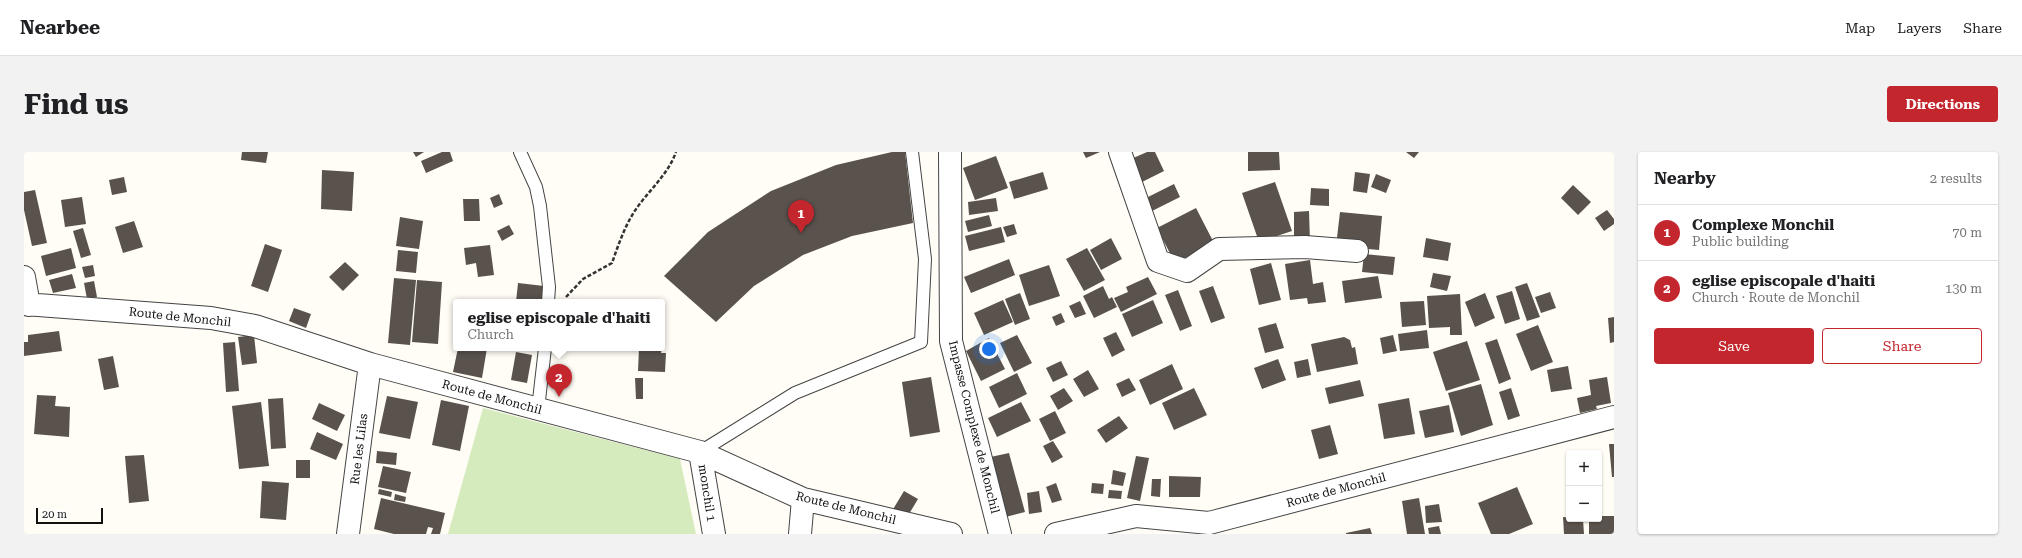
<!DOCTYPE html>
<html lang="en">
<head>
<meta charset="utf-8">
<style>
	:root { --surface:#fff; --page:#f2f2f2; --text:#202124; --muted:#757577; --line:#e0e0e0; --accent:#c4262e }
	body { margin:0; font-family:"Roboto Serif",serif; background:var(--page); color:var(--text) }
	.controls { position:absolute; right:12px; bottom:12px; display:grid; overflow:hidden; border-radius:4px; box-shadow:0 1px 3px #0004 }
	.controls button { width:36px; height:36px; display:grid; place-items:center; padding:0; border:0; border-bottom:1px solid var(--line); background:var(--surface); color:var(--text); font:20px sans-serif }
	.scale { position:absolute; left:12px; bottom:10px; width:67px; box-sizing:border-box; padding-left:4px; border:2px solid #111; border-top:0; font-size:11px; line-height:14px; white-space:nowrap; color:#111; -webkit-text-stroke:3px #fff; paint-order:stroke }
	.you { position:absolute; left:965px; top:197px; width:14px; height:14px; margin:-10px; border:3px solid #fff; border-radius:50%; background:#1a73e8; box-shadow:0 0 0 6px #1a73e833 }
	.badge { display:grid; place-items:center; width:26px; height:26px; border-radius:50%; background:var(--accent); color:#fff; font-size:13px; font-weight:700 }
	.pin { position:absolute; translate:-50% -33px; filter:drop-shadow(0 1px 2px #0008) }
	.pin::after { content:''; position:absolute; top:21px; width:14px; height:12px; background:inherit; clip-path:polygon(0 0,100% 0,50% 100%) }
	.popup { position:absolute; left:429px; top:147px; width:212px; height:52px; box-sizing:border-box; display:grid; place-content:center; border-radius:4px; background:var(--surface); filter:drop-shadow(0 1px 3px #0005); font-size:13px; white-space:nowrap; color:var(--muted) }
	.popup b { font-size:15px; color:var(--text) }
	.popup::after { content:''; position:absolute; left:50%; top:100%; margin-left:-8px; border:8px solid transparent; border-top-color:var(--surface) }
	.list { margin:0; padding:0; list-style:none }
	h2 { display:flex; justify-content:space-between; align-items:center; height:52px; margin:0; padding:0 16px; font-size:17px }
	h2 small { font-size:13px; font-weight:400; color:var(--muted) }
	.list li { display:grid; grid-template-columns:26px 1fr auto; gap:12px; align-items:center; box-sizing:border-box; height:56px; padding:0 16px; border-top:1px solid var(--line) }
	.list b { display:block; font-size:15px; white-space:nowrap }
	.list p { margin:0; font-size:13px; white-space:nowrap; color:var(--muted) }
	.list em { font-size:13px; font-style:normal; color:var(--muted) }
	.actions { display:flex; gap:8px; padding:12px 16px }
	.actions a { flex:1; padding:9px 0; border:1px solid var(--accent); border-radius:4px; text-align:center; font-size:14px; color:var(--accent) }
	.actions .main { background:var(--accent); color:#fff }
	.map { position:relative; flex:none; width:1590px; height:382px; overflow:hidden; border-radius:4px }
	header { display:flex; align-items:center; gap:24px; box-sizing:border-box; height:56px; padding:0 20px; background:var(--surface); border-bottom:1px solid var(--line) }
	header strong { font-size:19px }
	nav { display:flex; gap:22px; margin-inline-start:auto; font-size:14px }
	.intro { display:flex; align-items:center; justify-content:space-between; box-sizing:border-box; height:96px; padding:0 24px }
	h1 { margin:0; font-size:28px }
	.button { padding:10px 18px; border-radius:4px; background:var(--accent); color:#fff; font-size:14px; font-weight:700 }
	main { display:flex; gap:24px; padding:0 24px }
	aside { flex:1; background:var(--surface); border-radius:4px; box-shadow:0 1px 3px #0004 }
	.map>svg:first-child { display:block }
</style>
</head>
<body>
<header>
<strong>Nearbee</strong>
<nav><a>Map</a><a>Layers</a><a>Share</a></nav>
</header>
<div class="intro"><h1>Find us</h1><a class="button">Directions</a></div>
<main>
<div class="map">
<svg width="1590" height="382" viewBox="0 0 1590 382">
	<rect width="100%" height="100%" fill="#fffdf5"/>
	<path fill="#d5ebbd" d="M 459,256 L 656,307 L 672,382 L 424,382 Z"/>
	<path fill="#5a524d" d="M 218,0 L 244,0 L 242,11 L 217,8 Z
		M 389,0 L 400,0 L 392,5 Z
		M 418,0 L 426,0 L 429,9 L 402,21 L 397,9 Z
		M 868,0 L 881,0 L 889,71 L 828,84 L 779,103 L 730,134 L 692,170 L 640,124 L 684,80 L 747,39 L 812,13 Z
		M 1059,0 L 1076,0 L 1062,6 Z
		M 1123,0 L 1131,0 L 1140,19 L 1118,30 L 1107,7 Z
		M 1224,0 L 1255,0 L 1256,18 L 1224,19 Z
		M 1382,0 L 1395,0 L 1390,6 Z
		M 972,4 L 984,36 L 951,48 L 939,16 Z
		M 298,18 L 330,20 L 328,59 L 297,57 Z
		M 1019,20 L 1024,37 L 990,47 L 985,30 Z
		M 1331,20 L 1346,22 L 1343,41 L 1329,39 Z
		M 1352,22 L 1367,28 L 1362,41 L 1347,35 Z
		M 100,25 L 103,40 L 88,43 L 85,28 Z
		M 1251,30 L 1268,79 L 1235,90 L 1218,41 Z
		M 1150,32 L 1156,45 L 1128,59 L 1122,46 Z
		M 1549,33 L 1567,50 L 1554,63 L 1537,46 Z
		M 1287,36 L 1305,37 L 1305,54 L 1286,53 Z
		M 11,38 L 23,91 L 8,94 L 0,58 L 0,40 Z
		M 475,42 L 479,52 L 470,56 L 466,46 Z
		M 58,45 L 62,72 L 41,75 L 37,48 Z
		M 972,46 L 974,59 L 945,63 L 944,50 Z
		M 439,47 L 455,47 L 456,69 L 440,69 Z
		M 1172,56 L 1190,91 L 1151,111 L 1133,76 Z
		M 1583,58 L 1590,67 L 1590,72 L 1580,79 L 1571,66 Z
		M 1285,59 L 1286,90 L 1270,90 L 1270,60 Z
		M 1316,60 L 1358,64 L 1355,98 L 1312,94 Z
		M 965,63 L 968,74 L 944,80 L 941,69 Z
		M 376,65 L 399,69 L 395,97 L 372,94 Z
		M 110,69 L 119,95 L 99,101 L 91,75 Z
		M 990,72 L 993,82 L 983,85 L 979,75 Z
		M 485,73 L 490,82 L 478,89 L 473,79 Z
		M 977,75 L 981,90 L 945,99 L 941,84 Z
		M 59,76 L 67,103 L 57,106 L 49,79 Z
		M 1087,86 L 1098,107 L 1077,118 L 1066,98 Z
		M 1402,86 L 1427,91 L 1424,109 L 1399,105 Z
		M 241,92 L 258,98 L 244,140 L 227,134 Z
		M 466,93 L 470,123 L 454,125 L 452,111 L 442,113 L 440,96 Z
		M 47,96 L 52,116 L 22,124 L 17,104 Z
		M 1063,96 L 1081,128 L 1060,139 L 1042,107 Z
		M 374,98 L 394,100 L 392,121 L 372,119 Z
		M 1340,102 L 1371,105 L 1369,123 L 1338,120 Z
		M 985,107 L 991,123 L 947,141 L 940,125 Z
		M 1286,108 L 1289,132 L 1299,130 L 1302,150 L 1284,152 L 1283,146 L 1266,148 L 1261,112 Z
		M 321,110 L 335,123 L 319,139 L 305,125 Z
		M 1247,111 L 1257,148 L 1235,153 L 1226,117 Z
		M 69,113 L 71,124 L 61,126 L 58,115 Z
		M 1025,113 L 1036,144 L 1005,154 L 995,123 Z
		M 1409,121 L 1427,124 L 1423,139 L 1406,135 Z
		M 48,122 L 52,136 L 29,141 L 25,128 Z
		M 1354,124 L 1358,146 L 1321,151 L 1318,129 Z
		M 1124,125 L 1133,142 L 1097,160 L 1090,146 L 1104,140 L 1102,135 Z
		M 370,126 L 392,128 L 386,193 L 364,191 Z
		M 393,128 L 418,130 L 414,192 L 388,190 Z
		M 70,129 L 73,145 L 63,147 L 60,131 Z
		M 494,131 L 520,134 L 518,150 L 492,150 Z
		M 1503,131 L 1516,165 L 1503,169 L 1491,135 Z
		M 1079,134 L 1085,147 L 1088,145 L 1093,155 L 1070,166 L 1059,144 Z
		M 1189,134 L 1201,166 L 1187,171 L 1175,139 Z
		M 1154,138 L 1168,174 L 1156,179 L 1141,143 Z
		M 1488,139 L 1496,167 L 1481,172 L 1472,144 Z
		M 1526,140 L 1532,156 L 1517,161 L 1511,145 Z
		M 996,141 L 1006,167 L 991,173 L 981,147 Z
		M 1461,141 L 1471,166 L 1451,175 L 1441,150 Z
		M 1436,142 L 1438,183 L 1426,183 L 1426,175 L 1405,176 L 1403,144 Z
		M 979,148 L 989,170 L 960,183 L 950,161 Z
		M 1129,148 L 1139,171 L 1108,185 L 1098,162 Z
		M 1056,149 L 1062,162 L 1051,166 L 1045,154 Z
		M 1400,149 L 1402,173 L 1378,175 L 1376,150 Z
		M 270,156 L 287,162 L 282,176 L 265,169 Z
		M 1037,161 L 1041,170 L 1032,174 L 1028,165 Z
		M 1590,165 L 1590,190 L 1586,191 L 1584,166 Z
		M 1252,171 L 1260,196 L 1241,201 L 1234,176 Z
		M 1514,173 L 1529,210 L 1507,219 L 1492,182 Z
		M 1403,178 L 1405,196 L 1376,199 L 1374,182 Z
		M 35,179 L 38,199 L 0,204 L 0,190 L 4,190 L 4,183 Z
		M 1092,180 L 1101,198 L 1088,205 L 1079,186 Z
		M 230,183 L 233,211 L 218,213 L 214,185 Z
		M 993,183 L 1008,211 L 990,220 L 976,191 Z
		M 1369,183 L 1373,199 L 1359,202 L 1356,186 Z
		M 1320,185 L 1326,188 L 1328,196 L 1331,195 L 1334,212 L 1293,220 L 1287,192 Z
		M 965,186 L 981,217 L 957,229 L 942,199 Z
		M 1473,187 L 1487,227 L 1475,232 L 1461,191 Z
		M 1443,189 L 1456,228 L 1422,239 L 1409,200 Z
		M 211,190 L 215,239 L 202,240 L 199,191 Z
		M 434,196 L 463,196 L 458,226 L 429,220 Z
		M 615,196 L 638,196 L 637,201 L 642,201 L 641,220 L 614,219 Z
		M 492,200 L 508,203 L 503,231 L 487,228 Z
		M 89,204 L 95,235 L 80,238 L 74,207 Z
		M 1254,207 L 1262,228 L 1238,237 L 1230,216 Z
		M 1284,207 L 1287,223 L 1273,226 L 1270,210 Z
		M 1037,209 L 1044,223 L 1029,230 L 1022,216 Z
		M 1148,212 L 1159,237 L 1126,253 L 1115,228 Z
		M 1544,214 L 1548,237 L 1527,240 L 1523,218 Z
		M 1064,218 L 1075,237 L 1060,245 L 1049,227 Z
		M 993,221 L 1003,242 L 975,256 L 965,235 Z
		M 907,225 L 916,280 L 886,285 L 878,230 Z
		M 1583,225 L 1587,251 L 1572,254 L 1573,257 L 1556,261 L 1553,246 L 1567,243 L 1565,228 Z
		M 611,226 L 619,226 L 619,247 L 612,247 Z
		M 1105,226 L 1112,238 L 1098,245 L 1092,232 Z
		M 1336,228 L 1340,244 L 1305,252 L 1301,236 Z
		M 1457,232 L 1469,273 L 1437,284 L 1424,241 Z
		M 1040,236 L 1049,249 L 1034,258 L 1026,244 Z
		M 1170,236 L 1183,263 L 1150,278 L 1138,251 Z
		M 1487,236 L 1496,264 L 1484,268 L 1475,240 Z
		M 13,243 L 32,244 L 31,254 L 46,255 L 45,285 L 10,282 Z
		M 363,244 L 394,250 L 386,287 L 355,281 Z
		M 259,246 L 262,296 L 247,297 L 244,247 Z
		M 1385,246 L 1391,282 L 1360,287 L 1354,252 Z
		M 417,248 L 445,254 L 436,299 L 408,293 Z
		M 237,250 L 245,314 L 215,317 L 208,254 Z
		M 997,250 L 1007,269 L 973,285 L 964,266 Z
		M 295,251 L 321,263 L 313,279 L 288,267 Z
		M 1425,253 L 1430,280 L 1401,286 L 1395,259 Z
		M 1031,259 L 1042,281 L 1026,289 L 1015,267 Z
		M 1095,264 L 1104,276 L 1082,291 L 1073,278 Z
		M 1306,273 L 1314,302 L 1295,307 L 1287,278 Z
		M 293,280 L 319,292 L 312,308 L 286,297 Z
		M 1029,289 L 1039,305 L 1028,311 L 1019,294 Z
		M 1585,292 L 1590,292 L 1590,325 L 1588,325 Z
		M 353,299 L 373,301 L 372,313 L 352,311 Z
		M 985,301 L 1001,360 L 978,366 L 962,306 Z
		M 120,303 L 125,349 L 105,351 L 101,304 Z
		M 1112,304 L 1125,306 L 1116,349 L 1103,346 Z
		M 272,308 L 286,308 L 286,326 L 272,326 Z
		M 359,314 L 387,320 L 382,341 L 354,335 Z
		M 1089,318 L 1102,321 L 1099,334 L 1087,332 Z
		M 1145,324 L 1177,325 L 1176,345 L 1145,345 Z
		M 1128,327 L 1137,327 L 1136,345 L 1127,344 Z
		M 238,329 L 265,331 L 262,368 L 236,366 Z
		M 1032,331 L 1038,348 L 1028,351 L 1022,335 Z
		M 1068,331 L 1080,332 L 1079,342 L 1067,341 Z
		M 1493,335 L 1509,372 L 1485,382 L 1467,382 L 1454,351 Z
		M 355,337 L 368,340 L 367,345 L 354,342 Z
		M 1085,338 L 1098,339 L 1097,347 L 1084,346 Z
		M 880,339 L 894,347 L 882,367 L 868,359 Z
		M 1015,339 L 1018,360 L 1005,362 L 1003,341 Z
		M 371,342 L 382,345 L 381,350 L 370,348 Z
		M 357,346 L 421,361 L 416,382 L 407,382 L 409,376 L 404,375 L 402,382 L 370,382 L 350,377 Z
		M 1395,346 L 1401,382 L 1383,382 L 1378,349 Z
		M 1415,352 L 1418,370 L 1402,371 L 1401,354 Z
		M 1575,364 L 1590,364 L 1590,382 L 1565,382 L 1565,367 L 1575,367 Z
		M 1539,365 L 1559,367 L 1560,382 L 1540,382 Z
		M 1415,374 L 1417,382 L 1405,382 L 1404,376 Z
		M 1346,376 L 1348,382 L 1322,382 L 1322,381 Z"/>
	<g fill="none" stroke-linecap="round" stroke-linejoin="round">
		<g stroke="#444" stroke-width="14">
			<path id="service" d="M 496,0 L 512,35 L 516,54 L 525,135 L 524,150
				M 514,257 L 521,196
				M 676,300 L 771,241 L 897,190 L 901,107 L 888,0"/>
		</g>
		<g stroke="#444" stroke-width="24">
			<path id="minor" d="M 926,0 L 927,189 L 976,382
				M 1096,0 L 1134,109 L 1163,119 L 1195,97 L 1281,95 L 1333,99
				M 0,125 L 5,153
				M 0,152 L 187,166 L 231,174 L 346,212 L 676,300 L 779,347 L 927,382
				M 676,300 L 690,382
				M 324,382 L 346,212
				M 776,382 L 779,347
				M 1032,382 L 1112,364 L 1185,371 L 1590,265"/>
		</g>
		<path stroke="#333" stroke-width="2.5" stroke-dasharray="4 2" stroke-linecap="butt" d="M 542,145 L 559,127 L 588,111 C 594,94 600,76 610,60 C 623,40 644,23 652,0"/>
		<use href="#service" stroke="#fff" stroke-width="12"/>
		<use href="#minor" stroke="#fff" stroke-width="22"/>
	</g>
	<g text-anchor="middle" stroke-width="4" stroke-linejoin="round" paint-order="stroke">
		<g font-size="12" fill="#111" stroke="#fff">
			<text transform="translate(156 165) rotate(6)" y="4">Route de Monchil</text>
			<text transform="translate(468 245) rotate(15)" y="4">Route de Monchil</text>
			<text transform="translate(950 275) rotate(76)" y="4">Impasse Complexe de Monchil</text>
			<text transform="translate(335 297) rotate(-83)" y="4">Rue les Lilas</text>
			<text transform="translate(1312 338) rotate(-15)" y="4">Route de Monchil</text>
			<text transform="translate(683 341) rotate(81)" y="4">monchil 1</text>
			<text transform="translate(822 356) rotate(14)" y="4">Route de Monchil</text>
		</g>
	</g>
</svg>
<div class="controls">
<button>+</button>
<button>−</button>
</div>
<div class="scale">20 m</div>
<div class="you"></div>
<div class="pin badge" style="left:777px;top:81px">1</div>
<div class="pin badge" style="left:535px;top:245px">2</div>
<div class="popup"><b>eglise episcopale d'haiti</b>Church</div>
</div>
<aside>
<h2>Nearby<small>2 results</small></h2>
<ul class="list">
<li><span class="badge">1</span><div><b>Complexe Monchil</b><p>Public building</p></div><em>70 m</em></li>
<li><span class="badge">2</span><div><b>eglise episcopale d'haiti</b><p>Church · Route de Monchil</p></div><em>130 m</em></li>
</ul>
<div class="actions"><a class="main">Save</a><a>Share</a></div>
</aside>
</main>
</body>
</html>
